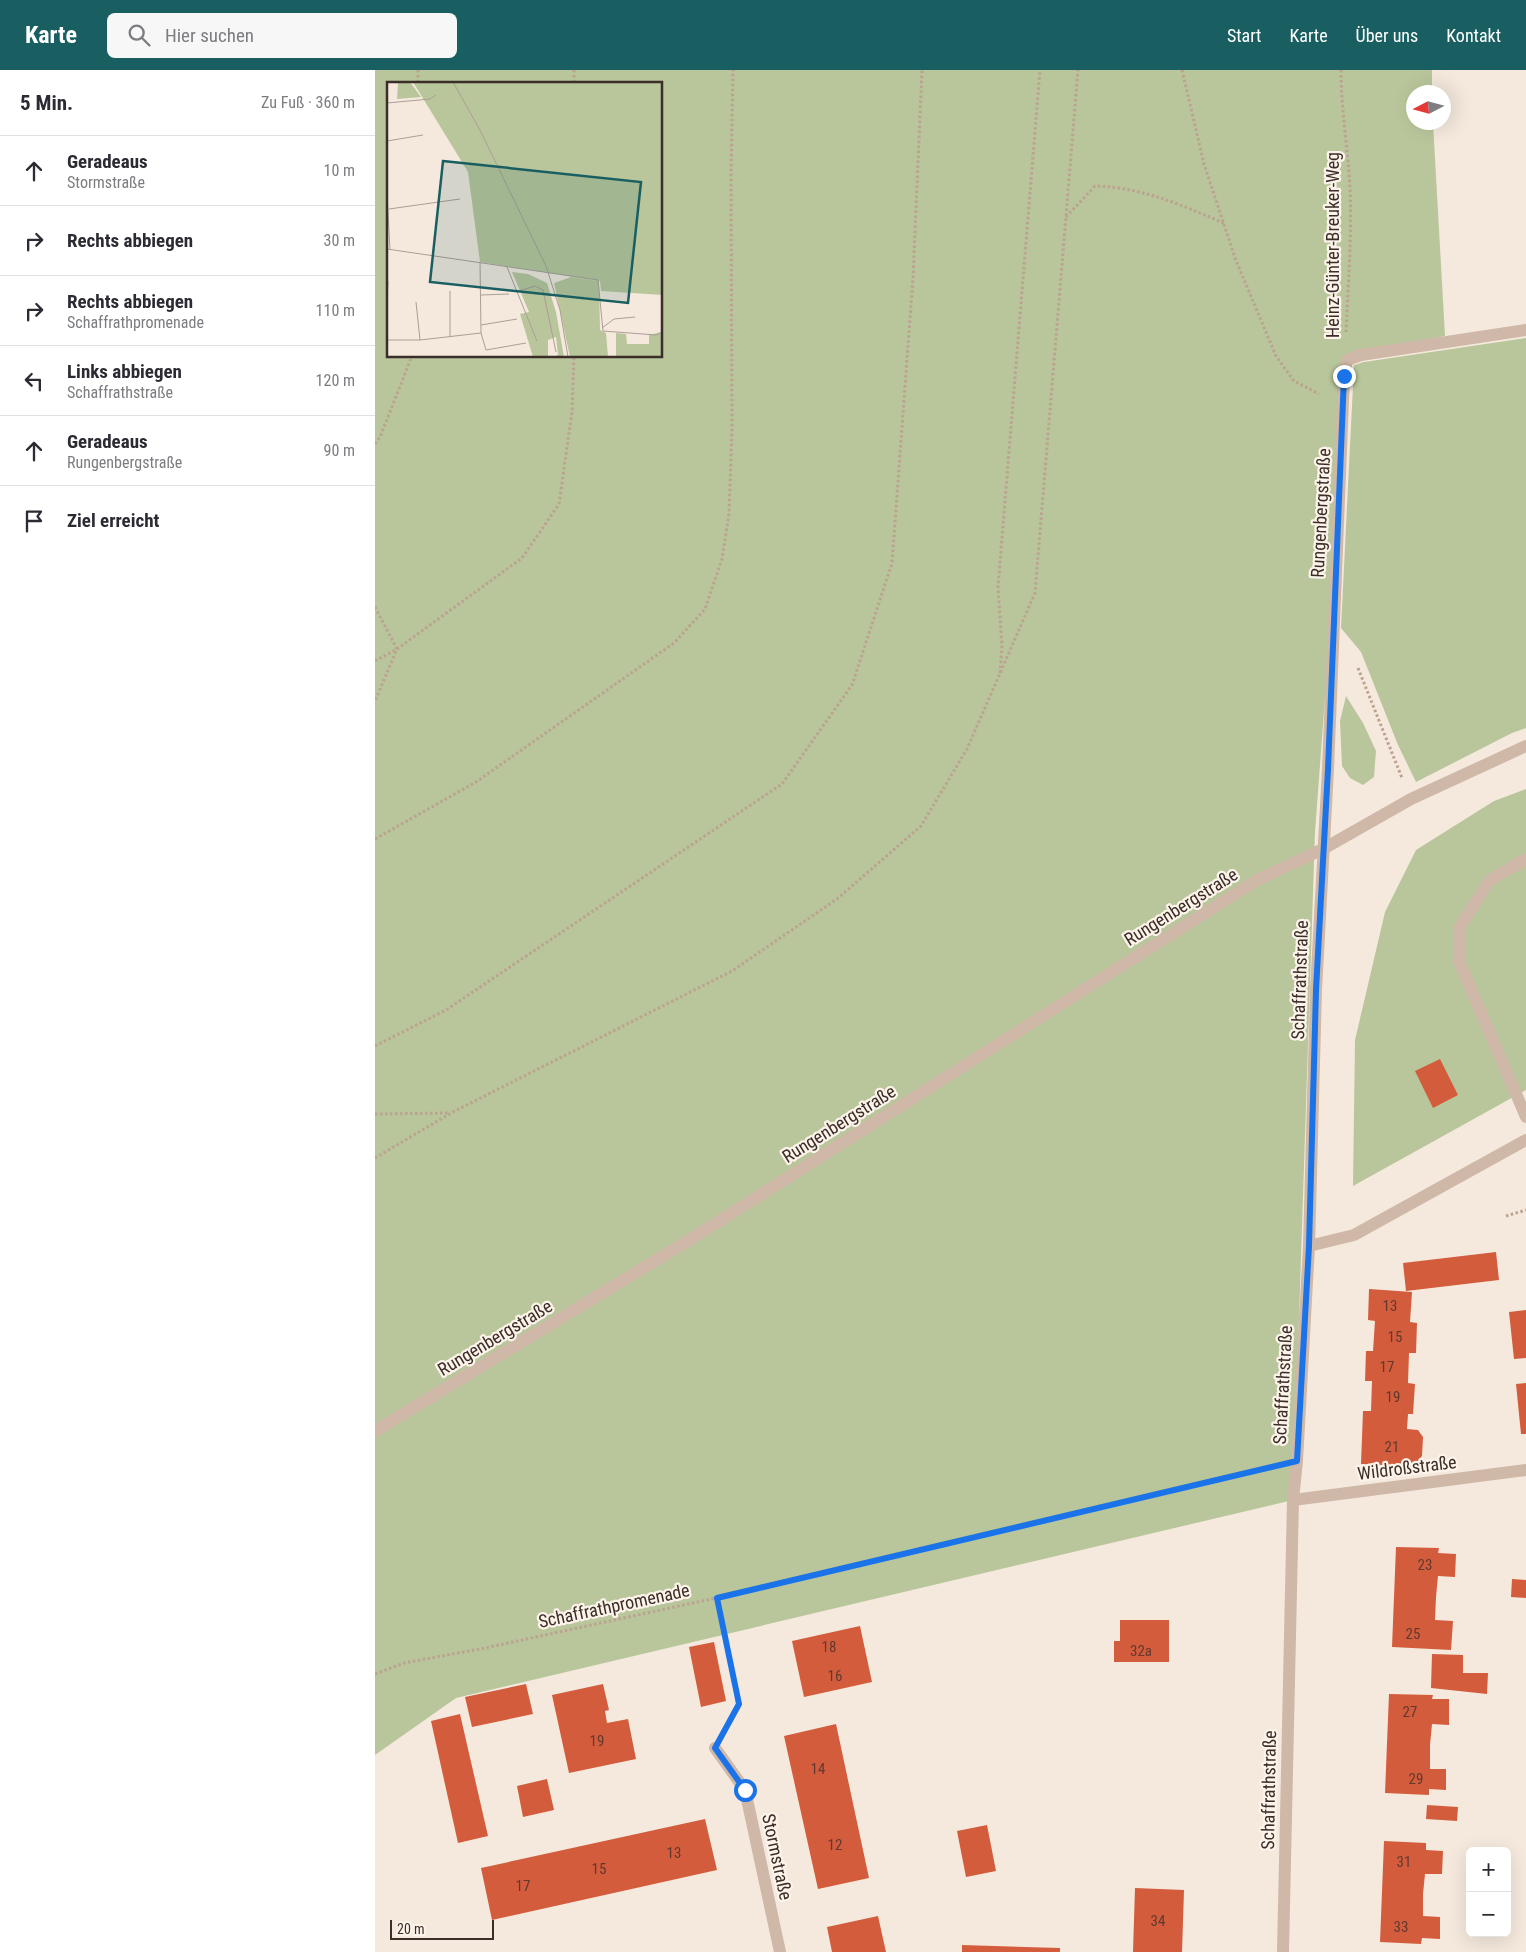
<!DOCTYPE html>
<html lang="de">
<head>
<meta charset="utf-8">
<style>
	:root { --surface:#fff; --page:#f7f7f7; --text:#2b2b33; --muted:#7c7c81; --line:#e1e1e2; --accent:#195f61 }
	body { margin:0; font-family:"Roboto Condensed",sans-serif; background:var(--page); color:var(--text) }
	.controls { position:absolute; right:15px; bottom:15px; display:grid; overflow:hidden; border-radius:8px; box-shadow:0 5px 20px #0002 }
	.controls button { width:45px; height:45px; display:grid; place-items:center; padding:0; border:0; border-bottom:1px solid var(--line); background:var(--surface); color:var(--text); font:25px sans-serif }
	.compass { position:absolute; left:1031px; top:15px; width:45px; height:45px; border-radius:50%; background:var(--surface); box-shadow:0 5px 20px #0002; rotate:264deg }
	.scale { position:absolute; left:15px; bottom:12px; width:104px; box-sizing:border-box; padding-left:5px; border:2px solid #3b2d28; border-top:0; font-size:14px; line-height:18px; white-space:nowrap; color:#3b2d28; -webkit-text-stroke:4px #fcf3ea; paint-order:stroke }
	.stop { position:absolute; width:15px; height:15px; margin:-11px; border:4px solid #1a73e8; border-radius:50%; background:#fff }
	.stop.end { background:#1a73e8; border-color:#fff; box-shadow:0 1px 5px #0008 }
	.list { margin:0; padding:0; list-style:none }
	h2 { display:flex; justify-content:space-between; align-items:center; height:65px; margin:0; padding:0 20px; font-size:21px }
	h2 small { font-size:16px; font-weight:400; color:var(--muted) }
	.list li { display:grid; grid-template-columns:32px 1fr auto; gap:15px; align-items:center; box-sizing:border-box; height:70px; padding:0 20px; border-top:1px solid var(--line) }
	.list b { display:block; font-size:19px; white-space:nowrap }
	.list p { margin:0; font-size:16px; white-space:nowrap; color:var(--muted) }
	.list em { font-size:16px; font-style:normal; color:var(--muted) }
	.icon { flex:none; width:28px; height:28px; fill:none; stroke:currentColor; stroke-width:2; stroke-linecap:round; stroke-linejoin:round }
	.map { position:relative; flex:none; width:1151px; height:1882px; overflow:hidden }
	header { display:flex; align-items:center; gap:30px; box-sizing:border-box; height:70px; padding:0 25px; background:var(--accent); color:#fff }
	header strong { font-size:24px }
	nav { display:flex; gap:28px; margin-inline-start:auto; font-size:18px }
	.search { width:350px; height:45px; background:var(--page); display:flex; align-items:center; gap:12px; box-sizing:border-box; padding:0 18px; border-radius:8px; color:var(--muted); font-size:19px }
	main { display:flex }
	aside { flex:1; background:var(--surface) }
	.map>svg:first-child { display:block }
</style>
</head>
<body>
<header>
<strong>Karte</strong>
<div class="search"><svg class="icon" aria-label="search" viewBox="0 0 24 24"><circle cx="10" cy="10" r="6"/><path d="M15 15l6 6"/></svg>Hier suchen</div>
<nav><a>Start</a><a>Karte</a><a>Über uns</a><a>Kontakt</a></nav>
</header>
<main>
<aside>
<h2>5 Min.<small>Zu Fuß · 360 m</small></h2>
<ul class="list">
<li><svg class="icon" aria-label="ahead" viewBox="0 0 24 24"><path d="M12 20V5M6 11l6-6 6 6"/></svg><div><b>Geradeaus</b><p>Stormstraße</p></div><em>10 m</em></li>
<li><svg class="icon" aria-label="right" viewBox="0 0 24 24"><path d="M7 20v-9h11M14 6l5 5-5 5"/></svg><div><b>Rechts abbiegen</b></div><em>30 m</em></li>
<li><svg class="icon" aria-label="right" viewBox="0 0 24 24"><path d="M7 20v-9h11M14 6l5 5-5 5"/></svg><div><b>Rechts abbiegen</b><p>Schaffrathpromenade</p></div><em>110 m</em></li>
<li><svg class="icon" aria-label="left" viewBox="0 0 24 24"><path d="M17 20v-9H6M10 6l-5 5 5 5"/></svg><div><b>Links abbiegen</b><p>Schaffrathstraße</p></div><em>120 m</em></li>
<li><svg class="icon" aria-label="ahead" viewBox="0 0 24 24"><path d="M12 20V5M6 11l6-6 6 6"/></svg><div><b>Geradeaus</b><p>Rungenbergstraße</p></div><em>90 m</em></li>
<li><svg class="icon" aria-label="arrive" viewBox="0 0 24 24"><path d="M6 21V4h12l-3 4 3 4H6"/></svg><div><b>Ziel erreicht</b></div></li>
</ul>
</aside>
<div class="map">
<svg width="1151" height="1882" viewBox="0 0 1151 1882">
	<rect width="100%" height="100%" fill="#f5e9dd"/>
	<path fill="#b9c69b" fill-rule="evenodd" d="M 0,0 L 1057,0 L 1057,22 L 1038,22 L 1038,52 L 1058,53 L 1070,266 L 968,286 L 955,561 L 940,762 L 918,1430 L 81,1628 L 0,1685 ZM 14,14 L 286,14 L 286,286 L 14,286 Z
		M 1151,268 L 1151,658 L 1137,663 L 1041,712 L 1023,675 L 986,582 L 966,558 L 979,295 L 989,292 Z
		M 971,626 L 988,653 L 1001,681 L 999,707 L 988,715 L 975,708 L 967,696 L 965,651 Z
		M 1151,719 L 1151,1020 L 978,1116 L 980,970 L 1010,842 L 1041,780 L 1119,731 Z"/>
	<path fill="#d35c3d" d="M 1065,989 L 1083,1025 L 1058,1038 L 1040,1001 Z
		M 1121,1182 L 1124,1210 L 1031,1221 L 1028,1193 Z
		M 994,1219 L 1037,1222 L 1035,1252 L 1042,1253 L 1041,1283 L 1034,1283 L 1033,1313 L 1040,1314 L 1038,1344 L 1033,1344 L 1032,1359 L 1043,1360 L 1048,1367 L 1047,1386 L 1041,1393 L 1030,1393 L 1031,1396 L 986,1394 L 988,1341 L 996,1341 L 997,1311 L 990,1311 L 991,1281 L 998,1281 L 1000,1251 L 993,1250 Z
		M 1151,1240 L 1151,1288 L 1139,1289 L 1134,1242 Z
		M 1151,1313 L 1151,1364 L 1146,1364 L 1141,1314 Z
		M 1021,1477 L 1064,1478 L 1063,1483 L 1081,1484 L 1080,1507 L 1063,1506 L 1061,1527 L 1060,1550 L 1078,1551 L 1076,1580 L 1017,1577 Z
		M 1137,1509 L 1151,1510 L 1151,1528 L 1136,1527 Z
		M 745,1550 L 794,1550 L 794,1592 L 739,1592 L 739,1571 L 745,1571 Z
		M 485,1556 L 497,1612 L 429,1627 L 417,1571 Z
		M 339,1572 L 351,1631 L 326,1637 L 314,1577 Z
		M 1057,1584 L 1088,1585 L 1088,1603 L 1113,1603 L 1112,1624 L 1056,1618 Z
		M 151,1614 L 158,1644 L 97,1657 L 90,1627 Z
		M 228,1614 L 234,1640 L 230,1641 L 232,1653 L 253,1649 L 261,1689 L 194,1703 L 177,1625 Z
		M 1014,1624 L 1058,1625 L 1057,1629 L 1074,1629 L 1074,1655 L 1057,1654 L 1055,1675 L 1055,1699 L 1071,1699 L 1071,1720 L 1054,1719 L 1054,1725 L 1010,1723 Z
		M 85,1644 L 113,1766 L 83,1773 L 56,1651 Z
		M 461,1654 L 494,1808 L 443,1819 L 409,1666 Z
		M 172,1709 L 179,1740 L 148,1747 L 142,1716 Z
		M 1052,1735 L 1083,1737 L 1082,1751 L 1051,1749 Z
		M 330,1749 L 342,1800 L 117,1850 L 106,1798 Z
		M 612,1755 L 621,1801 L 591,1807 L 582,1761 Z
		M 1009,1771 L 1051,1773 L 1051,1780 L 1068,1781 L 1067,1804 L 1050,1804 L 1048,1824 L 1048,1846 L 1065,1847 L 1065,1869 L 1047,1868 L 1046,1874 L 1005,1872 Z
		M 760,1818 L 809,1820 L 807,1882 L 758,1882 Z
		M 503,1846 L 511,1882 L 457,1882 L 452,1857 Z
		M 587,1875 L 685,1878 L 685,1882 L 587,1882 Z"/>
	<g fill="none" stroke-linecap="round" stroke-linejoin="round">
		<path stroke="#bba291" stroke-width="3" stroke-dasharray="2.5 2.5" stroke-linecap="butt" d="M 43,0 L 43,14
			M 199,0 L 199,14
			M 807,0 L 829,94 L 860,188 L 901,286 L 919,311 L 944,324
			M 966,0 C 966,40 973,79 975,118 C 977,167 973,216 971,264
			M 691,147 L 720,116 C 770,118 803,134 849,153
			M 0,374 L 5,367 L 37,286
			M 0,537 L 22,579 L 0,631
			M 0,591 L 22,579 L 147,488 L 184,434 L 197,342 L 199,286
			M 983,598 L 1027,708
			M 625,603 L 627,576 L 623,517 L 665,0
			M 0,769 L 101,712 L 299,573 L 330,539 L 347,489 L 354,444 L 357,359 L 356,106 L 358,0
			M 0,976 L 71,940 L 407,714 L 477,615 L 517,493 L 538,208 L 547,0
			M 0,1044 L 74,1043
			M 0,1088 L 76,1043 L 357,901 L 462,829 L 546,756 L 592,679 L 660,523 L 703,0
			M 1131,1146 L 1151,1140
			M 342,1528 L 364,1634 L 351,1659
			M 0,1604 L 29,1593 L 110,1578 L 364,1523 L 898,1397"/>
		<path stroke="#cfb8a7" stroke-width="12" d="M 1151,789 L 1115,810 L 1084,858 L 1084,891 L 1151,1047
			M 934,1176 L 979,1165 L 1151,1070"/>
		<path stroke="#cfb8a7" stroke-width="12" d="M 918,1430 L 1151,1400
			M 340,1678 L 370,1720 L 405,1882
			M 908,1882 L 918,1430 L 922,1391 L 934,1176 L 941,920 L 953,699 L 969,306 L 972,290 L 986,285 L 1151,260"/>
		<path stroke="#cfb8a7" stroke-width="12" d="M 0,1361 L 311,1172 L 882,810 L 948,779 L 1036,729 L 1151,676"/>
	</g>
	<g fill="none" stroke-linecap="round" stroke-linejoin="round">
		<path stroke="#1a73e8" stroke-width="6" d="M 370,1720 L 340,1678 L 364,1634 L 342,1528 L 922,1391 L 934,1176 L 941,920 L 953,699 L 969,306"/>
	</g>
	<g text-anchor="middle" stroke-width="4.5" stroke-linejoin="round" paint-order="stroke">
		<g font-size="15" fill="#61392d">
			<text x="1015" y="1241">13</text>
			<text x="1020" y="1272">15</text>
			<text x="1012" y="1302">17</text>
			<text x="1018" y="1332">19</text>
			<text x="1017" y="1382">21</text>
			<text x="1050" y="1500">23</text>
			<text x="1038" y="1569">25</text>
			<text x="454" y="1582">18</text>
			<text x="766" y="1586">32a</text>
			<text x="460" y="1611">16</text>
			<text x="1035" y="1647">27</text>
			<text x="222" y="1676">19</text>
			<text x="443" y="1704">14</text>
			<text x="1041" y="1714">29</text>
			<text x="460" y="1780">12</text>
			<text x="299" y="1788">13</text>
			<text x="1029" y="1797">31</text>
			<text x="224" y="1804">15</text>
			<text x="148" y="1821">17</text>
			<text x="783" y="1856">34</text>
			<text x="1026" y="1862">33</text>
		</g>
		<g font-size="18" fill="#3b2d28" stroke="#fcf3ea">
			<text transform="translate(958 175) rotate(-90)" y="6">Heinz-Günter-Breuker-Weg</text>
			<text transform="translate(946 443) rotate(-87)" y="6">Rungenbergstraße</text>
			<text transform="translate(806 837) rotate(-32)" y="6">Rungenbergstraße</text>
			<text transform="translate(925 910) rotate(-88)" y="6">Schaffrathstraße</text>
			<text transform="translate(464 1054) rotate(-32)" y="6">Rungenbergstraße</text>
			<text transform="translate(120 1268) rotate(-31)" y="6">Rungenbergstraße</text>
			<text transform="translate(908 1315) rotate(-87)" y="6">Schaffrathstraße</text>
			<text transform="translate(1032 1398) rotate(-7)" y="6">Wildroßstraße</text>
			<text transform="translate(239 1536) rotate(-12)" y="6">Schaffrathpromenade</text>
			<text transform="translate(894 1720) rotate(-89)" y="6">Schaffrathstraße</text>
			<text transform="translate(402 1787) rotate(78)" y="6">Stormstraße</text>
		</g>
	</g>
	<g transform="translate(12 12)">
		<rect width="275" height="275" fill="#f5e9dd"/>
		<path d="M 11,0 L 23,0 L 34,15 L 10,17 ZM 26,0 L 275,0 L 275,213 L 214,209 L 213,199 L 93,180 L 81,90 ZM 125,190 L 141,192 L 160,201 L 169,230 L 177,275 L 165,275 L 171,273 L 169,255 L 161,258 L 161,275 L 146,275 L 133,232 L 142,230 ZM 184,195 L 212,199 L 213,248 L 219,251 L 221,275 L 183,275 L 167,201 ZM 275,250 L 275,274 L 229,275 L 229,251 L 239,252 L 240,262 L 262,262 L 262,253 Z" fill="#b9c69b"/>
		<path fill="none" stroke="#ab9e95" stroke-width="1" d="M 66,0 L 93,48 L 159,184 L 173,228 L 181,275M 0,21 L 43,17 L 49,13M 0,59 L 36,53M 0,112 L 3,168M 2,127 L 73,117M 0,167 L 211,198 L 216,249 L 269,253 L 275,250M 120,185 L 150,259M 63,209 L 63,255M 129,210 L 148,204 L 156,208 L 169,270M 94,213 L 122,212M 0,217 L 1,199M 29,220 L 33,258M 94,243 L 130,237M 215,246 L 227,237 L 248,235M 94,251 L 99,268 L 139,261M 0,258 L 33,258 L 94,251 L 93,180"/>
		<path fill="#195f61" fill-opacity="0.15" stroke="#195f61" stroke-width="2.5" d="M 56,79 L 254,100 L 241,221 L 43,200 Z"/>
		<rect width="275" height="275" fill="none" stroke="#3b2d28" stroke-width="2.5"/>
	</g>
</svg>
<div class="controls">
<button>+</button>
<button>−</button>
</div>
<svg class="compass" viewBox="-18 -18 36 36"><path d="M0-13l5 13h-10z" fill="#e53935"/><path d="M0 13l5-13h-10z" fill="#7c7c81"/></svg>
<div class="scale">20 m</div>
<div class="stop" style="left:370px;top:1720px"></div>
<div class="stop end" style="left:969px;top:306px"></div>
</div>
</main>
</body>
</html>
